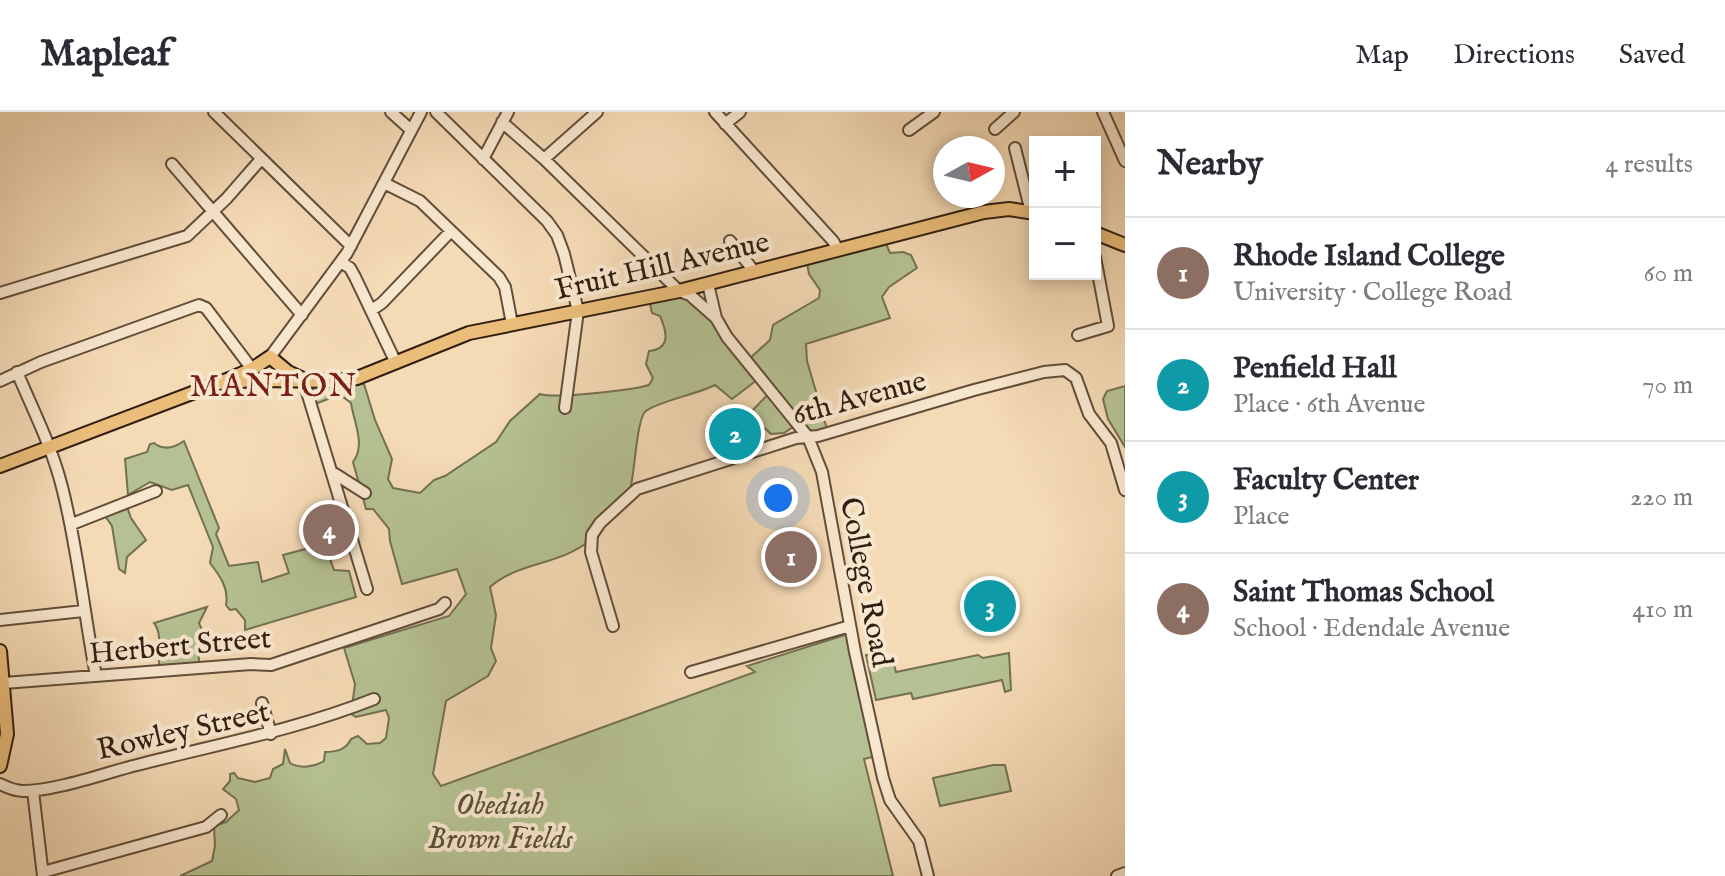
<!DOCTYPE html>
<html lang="en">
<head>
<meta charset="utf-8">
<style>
	:root { --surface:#fff; --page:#f7f7f7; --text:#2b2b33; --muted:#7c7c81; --line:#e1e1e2; --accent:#8f2418 }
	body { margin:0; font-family:"IM FELL English",serif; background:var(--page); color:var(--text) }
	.controls { position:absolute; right:24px; top:24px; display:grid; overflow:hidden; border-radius:0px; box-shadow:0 4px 12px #0003 }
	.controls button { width:72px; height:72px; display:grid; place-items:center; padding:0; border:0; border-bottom:2px solid var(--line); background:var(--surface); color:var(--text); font:40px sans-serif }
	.compass { position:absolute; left:933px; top:24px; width:72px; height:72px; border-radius:50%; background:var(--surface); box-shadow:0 4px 12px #0003; rotate:82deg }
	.you { position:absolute; left:778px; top:386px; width:28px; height:28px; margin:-20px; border:6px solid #fff; border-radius:50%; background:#1a73e8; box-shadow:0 0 0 12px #1a73e833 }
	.badge { display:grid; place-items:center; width:52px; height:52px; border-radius:50%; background:var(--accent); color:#fff; font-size:26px; font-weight:700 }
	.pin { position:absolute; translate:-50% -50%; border:4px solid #fff; box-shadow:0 2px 8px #0006 }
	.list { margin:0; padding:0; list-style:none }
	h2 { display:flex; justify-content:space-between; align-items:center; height:104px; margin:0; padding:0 32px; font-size:34px }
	h2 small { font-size:26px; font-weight:400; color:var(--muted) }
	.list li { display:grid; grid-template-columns:52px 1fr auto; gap:24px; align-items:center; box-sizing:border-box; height:112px; padding:0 32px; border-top:2px solid var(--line) }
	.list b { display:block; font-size:30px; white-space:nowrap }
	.list p { margin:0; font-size:26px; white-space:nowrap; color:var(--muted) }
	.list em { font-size:26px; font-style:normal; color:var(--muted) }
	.map { position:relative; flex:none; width:1125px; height:764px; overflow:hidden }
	header { display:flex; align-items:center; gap:48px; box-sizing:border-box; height:112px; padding:0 40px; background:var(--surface); border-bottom:2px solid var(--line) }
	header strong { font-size:38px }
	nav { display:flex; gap:44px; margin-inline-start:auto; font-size:28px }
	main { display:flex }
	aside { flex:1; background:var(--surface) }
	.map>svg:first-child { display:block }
</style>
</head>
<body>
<header>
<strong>Mapleaf</strong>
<nav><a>Map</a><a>Directions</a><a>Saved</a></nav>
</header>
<main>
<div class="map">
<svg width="1125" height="764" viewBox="0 0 1125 764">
	<rect width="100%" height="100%" fill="#f4dab5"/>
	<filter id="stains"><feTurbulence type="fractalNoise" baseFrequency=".0025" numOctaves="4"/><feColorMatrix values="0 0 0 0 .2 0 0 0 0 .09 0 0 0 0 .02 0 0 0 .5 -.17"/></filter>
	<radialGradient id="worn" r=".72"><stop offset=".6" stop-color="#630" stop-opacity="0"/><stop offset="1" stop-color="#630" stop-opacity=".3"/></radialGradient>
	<path fill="#b5c192" stroke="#747052" stroke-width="2" d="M 884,127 L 890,141 L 903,140 L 911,143 L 917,156 L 889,175 L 882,185 L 890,206 L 806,232 L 807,249 L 827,317 L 804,325 L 796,313 L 784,321 L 771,322 L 749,302 L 772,278 L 761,265 L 732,287 L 715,273 C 698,282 656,290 646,299 C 636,306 635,365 629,382 C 625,392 599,422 589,429 C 560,453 518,450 490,475 L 496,503 L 491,536 L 496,549 L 488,564 L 446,589 L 433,662 L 441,674 L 755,560 L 747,554 L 848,522 L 876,644 L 864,647 L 893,764 L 180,764 L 212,749 L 215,734 L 214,714 L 226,710 L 239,698 L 236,687 L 223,677 L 230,669 L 230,662 L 234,661 L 238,666 L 255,670 L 270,666 L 273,657 L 283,652 L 285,637 L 290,651 C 300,657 314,655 324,649 L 325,640 C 336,640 346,638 351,627 L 358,624 L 367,632 L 380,631 L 386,626 L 389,606 L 386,598 L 356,605 L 351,602 L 355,572 L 344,536 L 449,504 L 466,482 L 457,457 L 402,472 L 390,429 L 389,417 L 373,397 L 366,397 L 353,350 C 366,333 354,311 351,291 L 343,285 L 328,287 L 310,294 L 304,271 L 364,272 L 375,308 L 392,347 L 388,367 L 393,376 L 420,381 L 434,368 L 445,364 L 496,330 L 510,309 L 540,282 C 555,287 632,278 649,273 L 653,266 L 646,252 L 649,239 C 671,237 667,220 660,204 L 652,201 L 649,187 L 693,176 L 747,249 L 770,228 L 773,213 L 819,186 L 820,178 L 809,162 L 807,151 Z
		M 1125,274 L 1125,335 L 1108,307 L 1103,287 L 1107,279 Z
		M 184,329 L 219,416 L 216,422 L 229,454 L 258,450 L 262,470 L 289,461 L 283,443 L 321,433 L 329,444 L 334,458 L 349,459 L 356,485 L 245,518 L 245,508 L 236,497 L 230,498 L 226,493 C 229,476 220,464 210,451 L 213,435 L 188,373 L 172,378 L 150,370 L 128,383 L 125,347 L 147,340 L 150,332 L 154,331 C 164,339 174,336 184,329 Z
		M 127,395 L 131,406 L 146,428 L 127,445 L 125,461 L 119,457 L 112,414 L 105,404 Z
		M 207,495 L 199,511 L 205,525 C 195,533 199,545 200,557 L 159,560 C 158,544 163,522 154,511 Z
		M 880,540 L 883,555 L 894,553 L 896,560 L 978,543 L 983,546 L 1009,541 L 1011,578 L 1005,580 L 1002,568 L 913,587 L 911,581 L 876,588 L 866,543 Z
		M 993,653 L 1005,653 L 1011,679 L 940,694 L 933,666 Z"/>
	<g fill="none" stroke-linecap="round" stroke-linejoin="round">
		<g stroke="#624d3a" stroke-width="14">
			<path id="minor" d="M 214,0 L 351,134
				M 391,0 L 411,18
				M 436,0 L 547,109 L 557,123 L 564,142 L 578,199 L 565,296
				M 715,0 L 833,129 L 838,138
				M 1103,0 L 1125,49
				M 502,10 L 544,47 L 679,179 L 690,183 L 716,206
				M 725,12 L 740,0
				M 995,17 L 1014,0
				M 909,18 L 934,0
				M 1015,36 L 1031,100
				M 483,47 L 508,0
				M 544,47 L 597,0
				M 172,52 L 302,203
				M 384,71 L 420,89 L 499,165 L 505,175 L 512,212
				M 730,129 L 754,159
				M 341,150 L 350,156 L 355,165 L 396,251
				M 708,172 L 716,206 L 727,225 L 808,325 L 822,360 L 855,540 L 883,666 L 890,688 L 919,729 L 928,764
				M 0,181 L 187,124 L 227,86 L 261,47
				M 373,197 L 382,191 L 451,119
				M 1078,223 L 1108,214 L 1095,145
				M 270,245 L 347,141 L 421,0
				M 17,260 C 33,298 52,335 62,375 C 78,437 84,502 96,564
				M 303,267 L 367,477
				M 0,269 L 41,250 L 199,193 L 206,196 L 252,257
				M 332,360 L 365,381
				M 72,412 L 156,379
				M 0,508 L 83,499
				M 613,514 L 591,440 L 592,423 L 600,411 L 637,377 L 796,326 L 818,324 L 974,278 L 1044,260 L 1065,258 L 1076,266 L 1089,302 L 1111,331 L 1125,378
				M 691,560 L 850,514
				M 4,571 L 251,552 L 271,553 L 439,497 L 445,491
				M 262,591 L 271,622
				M 0,672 C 8,676 15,679 23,679 C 56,679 105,661 137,653 C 218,632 296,618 374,587
				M 33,679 L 43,764
				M 43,760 L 206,715 L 221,703
				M 1117,764 L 1125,761"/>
		</g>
		<g stroke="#321e11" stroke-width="16">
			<path id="major" d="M 1095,121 L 1125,133
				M 219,271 L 253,268 L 338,269 L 357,266 L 469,221 L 679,179 L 984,100 L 1009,97 L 1035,101
				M 0,354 L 229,267 L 252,257 L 270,245 L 288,260 L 303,267
				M 0,539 L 7,622 L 0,654"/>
		</g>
		<use href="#minor" stroke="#f8e7cf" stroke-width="10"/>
		<use href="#major" stroke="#eabd7a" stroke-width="12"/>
	</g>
	<g text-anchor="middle" stroke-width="8" stroke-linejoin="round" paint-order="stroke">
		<g font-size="30" fill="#321e11" stroke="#f8e7cf">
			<text transform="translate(662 153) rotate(-13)" y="10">Fruit Hill Avenue</text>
			<text transform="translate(859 285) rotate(-15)" y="10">6th Avenue</text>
			<text transform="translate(867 470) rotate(79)" y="10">College Road</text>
			<text transform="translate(180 533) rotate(-5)" y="10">Herbert Street</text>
			<text transform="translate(183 618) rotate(-13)" y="10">Rowley Street</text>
		</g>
		<g font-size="30" font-style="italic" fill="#594f38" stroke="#f8e7cf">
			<text x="500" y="702">Obediah<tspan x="500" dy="34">Brown Fields</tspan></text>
		</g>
		<g font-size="32" letter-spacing="2" fill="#7a1f14" stroke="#f8e7cf">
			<text x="274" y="284">MANTON</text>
		</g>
	</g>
	<rect width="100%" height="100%" filter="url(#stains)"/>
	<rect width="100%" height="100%" fill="url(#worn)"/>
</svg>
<div class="controls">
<button>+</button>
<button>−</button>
</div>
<svg class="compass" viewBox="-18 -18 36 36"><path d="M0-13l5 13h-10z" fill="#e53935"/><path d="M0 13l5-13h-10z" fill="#7c7c81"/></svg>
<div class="you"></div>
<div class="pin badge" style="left:791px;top:445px;background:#8d6e63">1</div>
<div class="pin badge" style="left:735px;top:322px;background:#0f9aa8">2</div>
<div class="pin badge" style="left:990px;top:494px;background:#0f9aa8">3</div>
<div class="pin badge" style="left:329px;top:418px;background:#8d6e63">4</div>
</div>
<aside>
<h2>Nearby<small>4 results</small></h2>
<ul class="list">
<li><span class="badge" style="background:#8d6e63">1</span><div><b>Rhode Island College</b><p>University · College Road</p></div><em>60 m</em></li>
<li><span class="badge" style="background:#0f9aa8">2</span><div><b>Penfield Hall</b><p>Place · 6th Avenue</p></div><em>70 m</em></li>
<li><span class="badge" style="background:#0f9aa8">3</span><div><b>Faculty Center</b><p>Place</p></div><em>220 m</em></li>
<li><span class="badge" style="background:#8d6e63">4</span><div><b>Saint Thomas School</b><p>School · Edendale Avenue</p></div><em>410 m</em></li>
</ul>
</aside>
</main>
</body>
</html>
